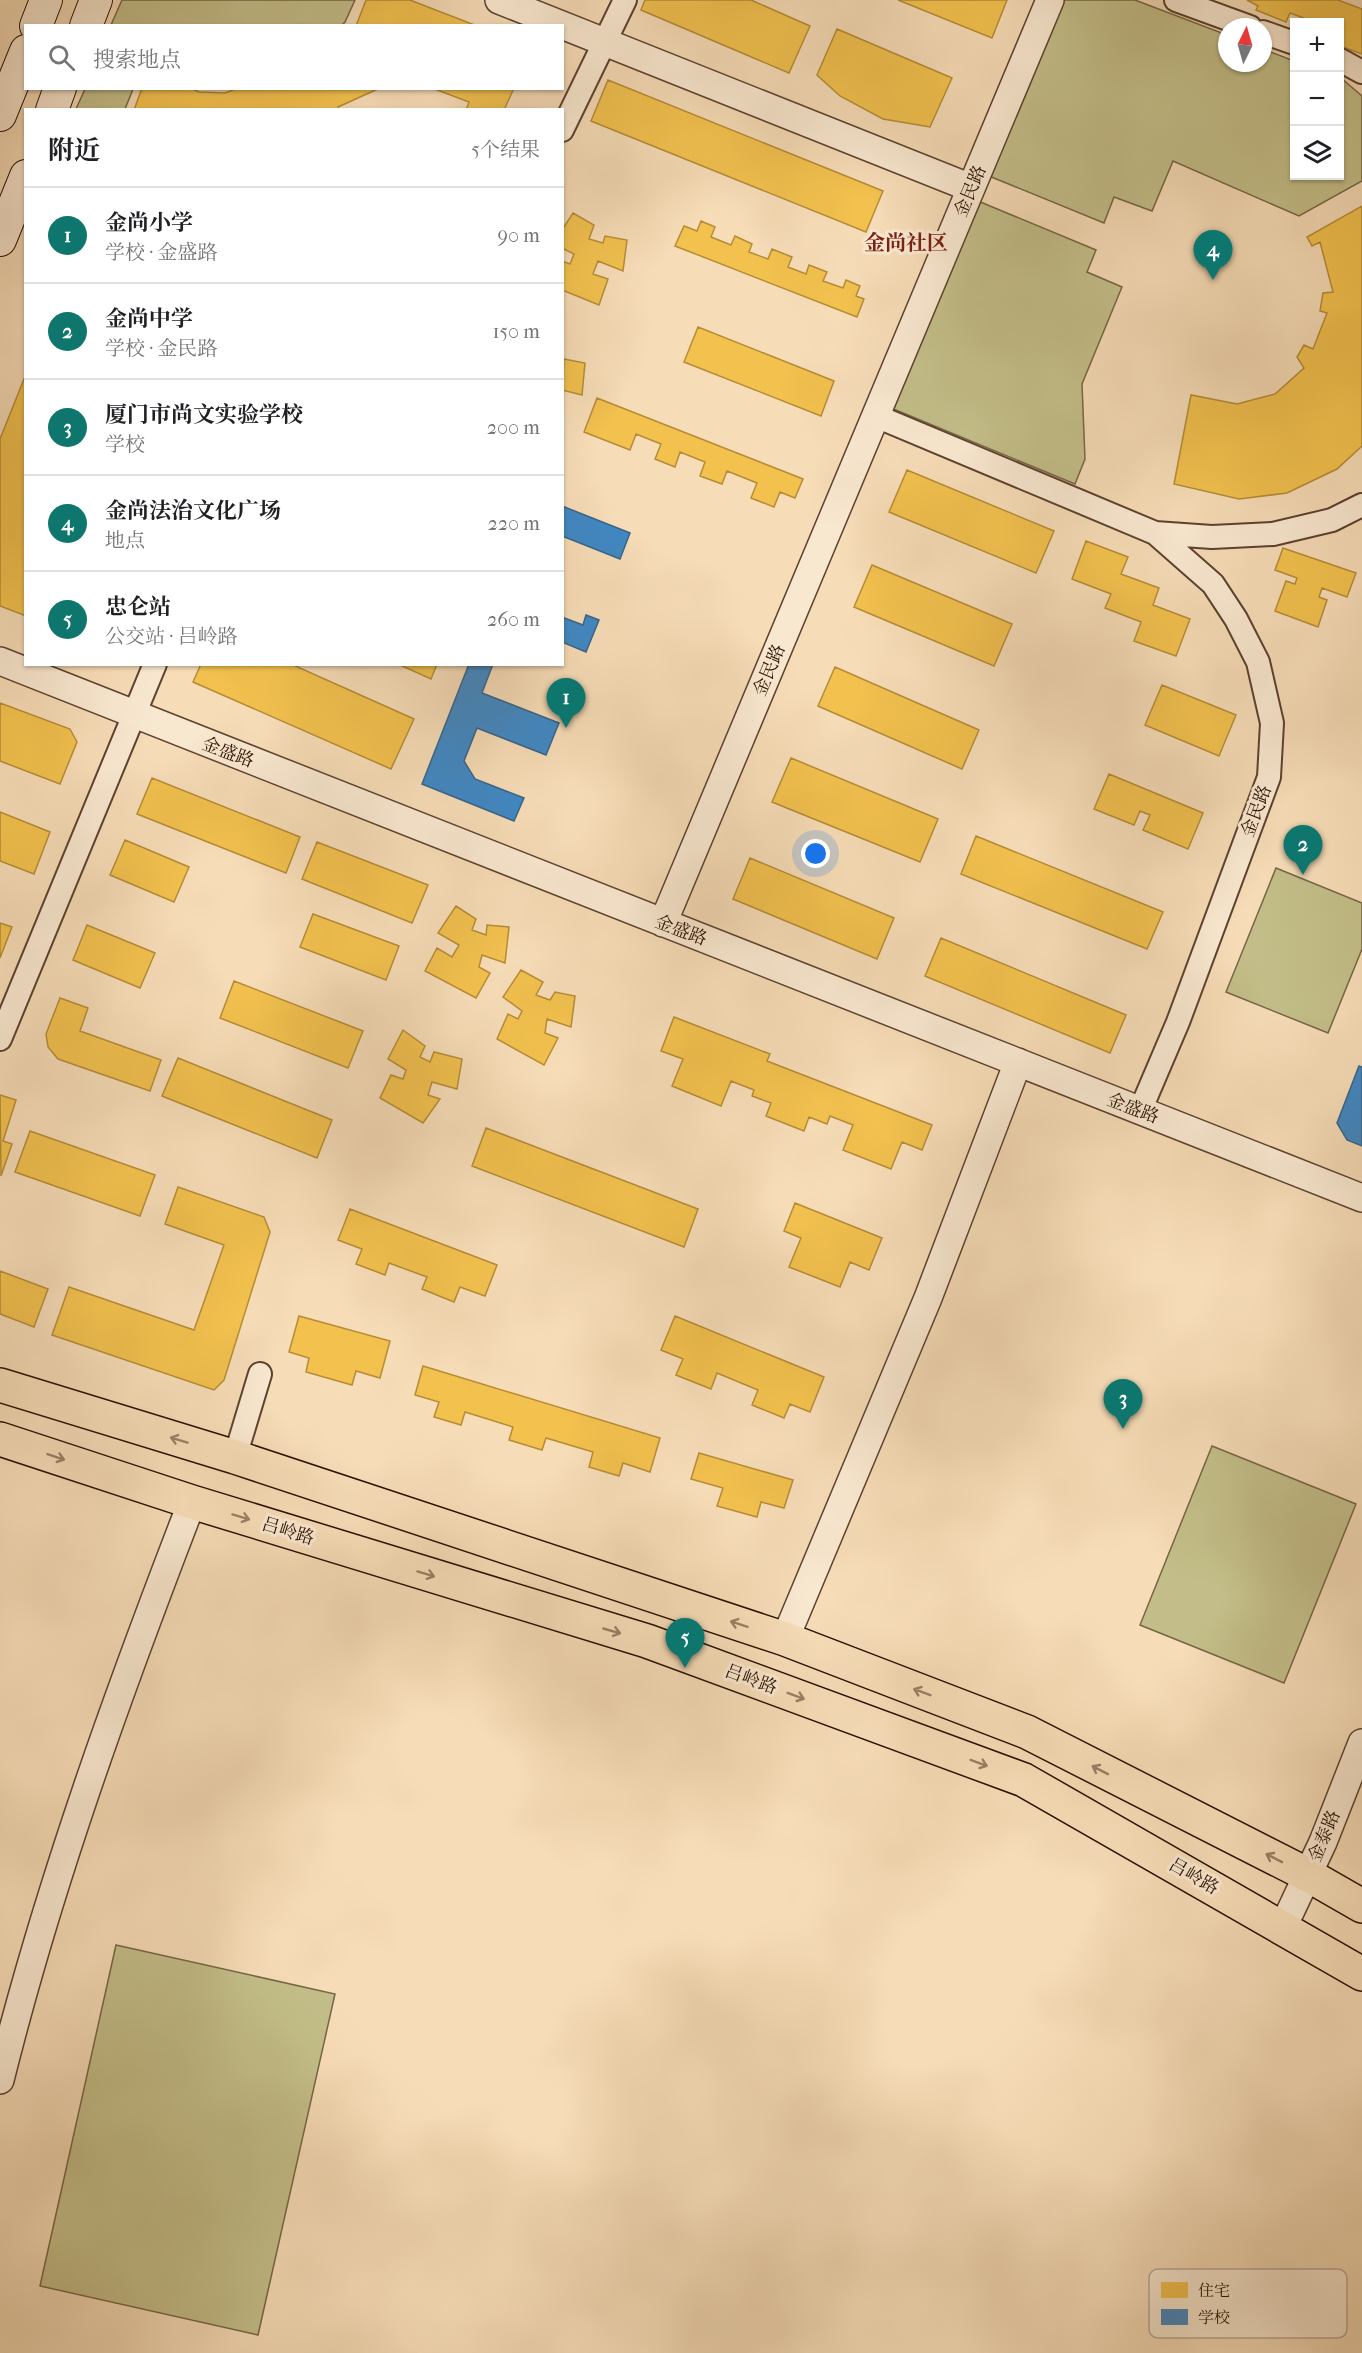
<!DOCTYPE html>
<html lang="zh">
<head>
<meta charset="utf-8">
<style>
	:root { --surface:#fff; --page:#f6f6f6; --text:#202124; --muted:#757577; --line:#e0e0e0; --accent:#0f766e }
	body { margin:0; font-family:"IM FELL French Canon","Noto Serif SC",serif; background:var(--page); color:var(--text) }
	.controls { position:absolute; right:18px; top:18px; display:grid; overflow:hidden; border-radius:0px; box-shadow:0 2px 4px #0004 }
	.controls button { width:54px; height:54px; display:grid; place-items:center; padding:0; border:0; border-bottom:2px solid var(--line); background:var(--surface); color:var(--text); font:30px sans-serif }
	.compass { position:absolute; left:1218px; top:18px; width:54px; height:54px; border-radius:50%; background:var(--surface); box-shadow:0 2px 4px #0004; rotate:5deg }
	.you { position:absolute; left:816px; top:854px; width:21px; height:21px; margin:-15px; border:4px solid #fff; border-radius:50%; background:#1a73e8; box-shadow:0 0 0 9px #1a73e833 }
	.badge { display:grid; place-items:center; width:39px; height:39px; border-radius:50%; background:var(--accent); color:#fff; font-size:20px; font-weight:700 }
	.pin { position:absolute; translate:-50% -50px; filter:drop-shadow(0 2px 3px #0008) }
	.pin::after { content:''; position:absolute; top:32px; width:21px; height:18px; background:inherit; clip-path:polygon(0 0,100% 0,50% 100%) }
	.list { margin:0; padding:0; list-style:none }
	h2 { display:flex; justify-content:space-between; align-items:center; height:78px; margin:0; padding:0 24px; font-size:26px }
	h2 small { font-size:20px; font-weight:400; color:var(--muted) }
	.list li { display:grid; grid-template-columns:39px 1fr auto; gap:18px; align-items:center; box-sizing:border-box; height:96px; padding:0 24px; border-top:2px solid var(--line) }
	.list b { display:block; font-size:22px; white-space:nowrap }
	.list p { margin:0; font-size:20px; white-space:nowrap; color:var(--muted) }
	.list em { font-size:20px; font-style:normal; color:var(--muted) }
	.icon { flex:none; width:33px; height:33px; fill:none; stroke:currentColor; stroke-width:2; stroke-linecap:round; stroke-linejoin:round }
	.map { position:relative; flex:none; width:1362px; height:2353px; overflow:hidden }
	.search { position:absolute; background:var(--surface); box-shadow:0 2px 4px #0004; left:24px; top:24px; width:540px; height:66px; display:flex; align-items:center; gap:15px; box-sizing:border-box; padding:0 21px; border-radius:0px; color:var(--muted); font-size:22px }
	.panel { position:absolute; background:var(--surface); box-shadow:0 2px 4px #0004; left:24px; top:108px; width:540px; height:558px; border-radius:0px }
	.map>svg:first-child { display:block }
</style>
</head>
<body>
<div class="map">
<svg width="1362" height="2353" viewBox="0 0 1362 2353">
	<rect width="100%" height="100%" fill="#f6dcb7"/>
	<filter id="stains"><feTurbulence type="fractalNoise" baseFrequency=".00333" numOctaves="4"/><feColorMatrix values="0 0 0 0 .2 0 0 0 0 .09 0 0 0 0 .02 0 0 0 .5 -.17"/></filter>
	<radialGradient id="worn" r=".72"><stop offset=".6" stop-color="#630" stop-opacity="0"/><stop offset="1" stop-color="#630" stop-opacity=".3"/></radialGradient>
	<path fill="#c3be89" stroke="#766646" stroke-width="1.5" d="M 122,0 L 355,0 L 345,22 L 342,25 L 111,25 Z
		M 1062,0 L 1135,0 L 1227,35 L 1227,63 L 1263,63 L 1263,49 L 1294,61 L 1294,176 L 1340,176 L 1341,78 L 1362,96 L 1362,181 L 1299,216 L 1173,161 L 1152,211 L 1114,197 L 1104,223 L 989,176 Z
		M 85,89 L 85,88 L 133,89 L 125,109 L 76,109 Z
		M 978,201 L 1096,250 L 1087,272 L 1122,287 L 1082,384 L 1085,459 L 1075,484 L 891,408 Z
		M 1276,868 L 1362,903 L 1362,949 L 1328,1033 L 1226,992 Z
		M 1212,1446 L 1356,1504 L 1284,1683 L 1140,1625 Z
		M 116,1945 L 335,1994 L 258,2335 L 40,2286 Z"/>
	<path fill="#f2c14e" stroke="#b68c37" stroke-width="1.5" d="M 366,0 L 410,0 L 477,26 L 356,26 Z
		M 645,0 L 751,0 L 810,26 L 789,73 L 641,10 Z
		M 898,0 L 1007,0 L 992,38 Z
		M 1247,0 L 1338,0 L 1362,9 L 1362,54 L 1340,46 L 1340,22 L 1314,22 L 1290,13 L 1286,22 L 1256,10 L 1258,6 Z
		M 837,29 L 952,78 L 930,127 L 883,119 L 840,96 L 817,75 Z
		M 608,80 L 883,191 L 866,232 L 591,121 Z
		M 142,88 L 190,88 L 199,92 L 225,93 L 238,88 L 380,88 L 338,107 L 339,110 L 134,110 Z
		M 432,88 L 514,88 L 504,110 L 466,110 L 469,102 Z
		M 1362,206 L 1362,446 L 1337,469 L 1287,493 L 1239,499 L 1174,484 L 1191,395 L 1237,404 L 1275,394 L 1304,368 L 1297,357 L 1304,345 L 1313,349 L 1327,313 L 1320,311 L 1323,293 L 1333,292 L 1320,242 L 1312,246 L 1307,237 Z
		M 573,213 L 594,225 L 589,239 L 603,243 L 605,236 L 627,240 L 623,271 L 598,261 L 593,274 L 608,279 L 599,305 L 562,290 L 562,261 L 570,264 L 574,254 L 562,248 L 562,230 Z
		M 701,221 L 715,227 L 711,237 L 731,245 L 735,236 L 752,244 L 749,252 L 768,259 L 772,249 L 792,257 L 788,267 L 806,274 L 809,265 L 827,272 L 823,281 L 843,288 L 846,280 L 860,286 L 856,296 L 864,299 L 857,317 L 675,246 L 684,226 L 697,231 Z
		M 698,327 L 834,381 L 821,416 L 684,362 Z
		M 564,359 L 585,363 L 582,395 L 562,390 Z
		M 26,374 L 26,616 L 0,606 L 0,439 Z
		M 597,398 L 803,479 L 795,498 L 780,492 L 774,507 L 751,498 L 757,483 L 727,471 L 722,484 L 700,476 L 705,462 L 680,452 L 675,467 L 655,459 L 661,444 L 636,434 L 630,450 L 584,432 Z
		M 907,470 L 1054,531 L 1036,573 L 889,512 Z
		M 1086,541 L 1128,557 L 1121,574 L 1159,588 L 1153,605 L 1190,619 L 1176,656 L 1134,641 L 1141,622 L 1105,608 L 1111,594 L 1072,579 Z
		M 1283,548 L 1356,573 L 1347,597 L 1322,588 L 1319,597 L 1327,600 L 1318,627 L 1275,611 L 1286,581 L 1295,584 L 1297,578 L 1275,570 Z
		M 872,565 L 1012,624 L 994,666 L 854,607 Z
		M 201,664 L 291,664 L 414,719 L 391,769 L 193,682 Z
		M 398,664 L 437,664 L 431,679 Z
		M 835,667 L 979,730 L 962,769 L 818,706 Z
		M 1162,685 L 1236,715 L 1219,756 L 1145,725 Z
		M 0,703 L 70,729 L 77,742 L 60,784 L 0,761 Z
		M 791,758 L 938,819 L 920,862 L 772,802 Z
		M 1109,774 L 1203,813 L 1188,849 L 1143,830 L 1150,815 L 1140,811 L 1134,825 L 1094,809 Z
		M 152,778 L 300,837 L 286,873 L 137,814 Z
		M 0,812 L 50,832 L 34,874 L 0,861 Z
		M 976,836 L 1163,912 L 1147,949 L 961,874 Z
		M 125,840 L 189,867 L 174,902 L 110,875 Z
		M 317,842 L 428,885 L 412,923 L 302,879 Z
		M 750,858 L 894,918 L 877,959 L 733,899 Z
		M 456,906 L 476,919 L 472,930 L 486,935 L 487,925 L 509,927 L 505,963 L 482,955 L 479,967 L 490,973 L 476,998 L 425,971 L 437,948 L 452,957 L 459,945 L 438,933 Z
		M 313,914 L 399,946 L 386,980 L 300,947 Z
		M 0,923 L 12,927 L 0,958 Z
		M 87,925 L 155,953 L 140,988 L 73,960 Z
		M 941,938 L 1126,1015 L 1110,1053 L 925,976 Z
		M 521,970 L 543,982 L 536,995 L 550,1000 L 555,992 L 575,996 L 571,1027 L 547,1019 L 545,1033 L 558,1038 L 544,1065 L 497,1039 L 508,1014 L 518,1019 L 522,1011 L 503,997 Z
		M 234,981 L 363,1031 L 348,1068 L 220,1018 Z
		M 60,998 L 88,1008 L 80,1031 L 161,1060 L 150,1091 L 58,1059 L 48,1047 L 46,1034 Z
		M 674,1017 L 770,1054 L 767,1061 L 932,1125 L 922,1150 L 902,1142 L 891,1169 L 843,1150 L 853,1125 L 830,1116 L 827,1124 L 809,1117 L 804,1131 L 766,1116 L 771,1103 L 752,1096 L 754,1090 L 731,1081 L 721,1106 L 672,1086 L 683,1059 L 661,1051 Z
		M 403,1030 L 425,1046 L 420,1057 L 430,1062 L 434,1052 L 462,1059 L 457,1089 L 432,1082 L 428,1095 L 440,1099 L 423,1123 L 380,1098 L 391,1075 L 403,1079 L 406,1070 L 388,1059 Z
		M 178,1058 L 332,1120 L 317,1158 L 162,1096 Z
		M 0,1095 L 16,1100 L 3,1141 L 12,1144 L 1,1176 Z
		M 486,1128 L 698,1209 L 684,1247 L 472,1166 Z
		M 30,1131 L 155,1175 L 140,1216 L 15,1172 Z
		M 178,1187 L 264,1217 L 270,1232 L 224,1380 L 214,1390 L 52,1335 L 69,1287 L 194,1330 L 224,1245 L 165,1224 Z
		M 795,1203 L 882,1238 L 869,1270 L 850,1262 L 840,1287 L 789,1267 L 801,1238 L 784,1231 Z
		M 350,1209 L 497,1265 L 485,1296 L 460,1287 L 454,1302 L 422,1289 L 427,1277 L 389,1263 L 385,1275 L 356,1264 L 362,1249 L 338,1240 Z
		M 0,1271 L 48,1289 L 34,1327 L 0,1314 Z
		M 299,1316 L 390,1341 L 380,1378 L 356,1371 L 352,1385 L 306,1372 L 309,1358 L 289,1352 Z
		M 675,1316 L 824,1377 L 810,1412 L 790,1404 L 784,1418 L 752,1405 L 758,1390 L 717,1373 L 711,1389 L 676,1375 L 683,1359 L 661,1350 Z
		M 423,1366 L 660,1438 L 650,1472 L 623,1463 L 619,1476 L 589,1467 L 593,1452 L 546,1438 L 542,1450 L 509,1440 L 513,1427 L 465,1412 L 461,1425 L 434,1417 L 439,1402 L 415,1395 Z
		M 699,1453 L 793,1480 L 784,1508 L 761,1502 L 757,1517 L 717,1506 L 723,1488 L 691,1479 Z"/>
	<path fill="#3f88c5" stroke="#38648a" stroke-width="1.5" d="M 562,506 L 630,533 L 620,559 L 562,536 Z
		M 586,615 L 599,620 L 586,652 L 562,642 L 562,617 L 583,625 Z
		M 469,664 L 493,664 L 482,693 L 559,723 L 546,755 L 477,728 L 464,761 L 475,779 L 524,798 L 514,821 L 422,784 Z
		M 1359,1066 L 1362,1067 L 1362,1146 L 1347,1140 L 1337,1123 Z"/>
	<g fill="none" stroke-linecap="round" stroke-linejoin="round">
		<g stroke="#5c422f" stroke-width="26">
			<path id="minor" d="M 1176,0 L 1250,27
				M 1263,32 L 1294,43
				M 1340,60 L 1362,72
				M 562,130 L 625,0
				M 876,416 L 1155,533 L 1213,584 L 1236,619 L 1258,662 L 1272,723 L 1269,777 L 1178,1022 L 1140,1111
				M 1155,533 L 1212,537 L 1273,534 L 1332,520 L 1362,505
				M 0,1039 L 155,664
				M 235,1457 L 260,1374"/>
		</g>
		<g stroke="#5c422f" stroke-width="30">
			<path id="tertiary" d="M 499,0 L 971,188
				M 0,661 L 1362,1198
				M 663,923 L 1050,0
				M 785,1639 L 928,1298 L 1018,1062
				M 1283,1927 L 1323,1842 L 1362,1743
				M 0,2080 C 49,1883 119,1691 192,1502"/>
		</g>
		<g stroke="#290f02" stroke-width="34">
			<path id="secondary" d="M 36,26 L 46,0
				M 86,26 L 96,0
				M 52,110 L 60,88
				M 0,115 L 26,51
				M 0,240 L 26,176"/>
		</g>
		<g stroke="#290f02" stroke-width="36">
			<path id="primary" d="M 0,1385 L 235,1457 L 785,1639 L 1027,1732 L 1308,1875 L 1362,1906
				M 0,1439 L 192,1502 L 647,1641 L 1024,1780 L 1362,1974"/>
		</g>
		<use href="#minor" stroke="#f9e8d0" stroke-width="22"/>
		<use href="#tertiary" stroke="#f9e8d0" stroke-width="27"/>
		<use href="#secondary" stroke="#f9e8d0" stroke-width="32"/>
		<use href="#primary" stroke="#f6dcb7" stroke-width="33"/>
	</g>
	<defs><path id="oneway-shaft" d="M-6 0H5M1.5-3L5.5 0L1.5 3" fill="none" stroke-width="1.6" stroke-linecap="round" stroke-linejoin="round" transform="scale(1.5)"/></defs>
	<g stroke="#9a8066">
		<use href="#oneway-shaft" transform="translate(179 1440) rotate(-163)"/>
		<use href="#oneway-shaft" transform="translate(56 1457) rotate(18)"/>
		<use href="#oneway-shaft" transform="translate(241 1517) rotate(17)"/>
		<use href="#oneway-shaft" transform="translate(426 1574) rotate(17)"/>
		<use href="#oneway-shaft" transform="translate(739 1624) rotate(-162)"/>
		<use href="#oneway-shaft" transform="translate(612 1631) rotate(16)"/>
		<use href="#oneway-shaft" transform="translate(922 1692) rotate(-159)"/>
		<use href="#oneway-shaft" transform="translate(796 1696) rotate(20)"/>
		<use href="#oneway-shaft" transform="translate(979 1763) rotate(20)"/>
		<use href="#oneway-shaft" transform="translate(1100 1770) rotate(-153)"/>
		<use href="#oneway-shaft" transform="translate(1274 1858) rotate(-153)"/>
	</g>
	<g text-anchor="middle" stroke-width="6" stroke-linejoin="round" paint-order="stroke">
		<g font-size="18" fill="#290f02" stroke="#f9e8d0">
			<text transform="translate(970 191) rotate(-67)" y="6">金民路</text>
			<text transform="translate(769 670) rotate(-67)" y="6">金民路</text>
			<text transform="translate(228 752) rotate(21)" y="6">金盛路</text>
			<text transform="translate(1256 811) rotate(-69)" y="6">金民路</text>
			<text transform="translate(681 930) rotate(21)" y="6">金盛路</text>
			<text transform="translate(1133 1108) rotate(21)" y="6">金盛路</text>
			<text transform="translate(288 1531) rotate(17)" y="6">吕岭路</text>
			<text transform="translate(751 1679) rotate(20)" y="6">吕岭路</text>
			<text transform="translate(1324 1836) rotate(-67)" y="6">金泰路</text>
			<text transform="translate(1194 1876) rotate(30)" y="6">吕岭路</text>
		</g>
		<g font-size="21" font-weight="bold" fill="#7a1f14" stroke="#f9e8d0">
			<text x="906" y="250">金尚社区</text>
		</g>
	</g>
	<rect x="1149" y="2269" width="198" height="69" rx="9" fill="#f9e8d0" stroke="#bba792" stroke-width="1.5"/>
	<rect x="1161" y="2282" width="27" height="16" fill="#f2c14e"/>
	<rect x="1161" y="2309" width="27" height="16" fill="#3f88c5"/>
	<g font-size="16" fill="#290f02">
		<text x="1198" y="2296">住宅</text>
		<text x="1198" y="2323">学校</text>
	</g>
	<rect width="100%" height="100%" filter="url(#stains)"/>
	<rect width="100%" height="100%" fill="url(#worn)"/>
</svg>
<div class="controls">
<button>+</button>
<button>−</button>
<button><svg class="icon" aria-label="layers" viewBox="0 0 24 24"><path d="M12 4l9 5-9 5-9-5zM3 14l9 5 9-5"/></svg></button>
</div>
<svg class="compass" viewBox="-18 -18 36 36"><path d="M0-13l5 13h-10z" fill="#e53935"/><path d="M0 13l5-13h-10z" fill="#757577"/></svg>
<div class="you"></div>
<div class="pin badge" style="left:566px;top:728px">1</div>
<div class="pin badge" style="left:1303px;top:875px">2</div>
<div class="pin badge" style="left:1123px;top:1429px">3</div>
<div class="pin badge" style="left:1213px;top:280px">4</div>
<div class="pin badge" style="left:685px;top:1668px">5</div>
<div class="search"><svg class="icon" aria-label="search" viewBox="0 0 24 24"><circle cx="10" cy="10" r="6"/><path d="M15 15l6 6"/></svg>搜索地点</div>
<section class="panel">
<h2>附近<small>5个结果</small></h2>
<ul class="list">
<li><span class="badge">1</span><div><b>金尚小学</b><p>学校 · 金盛路</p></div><em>90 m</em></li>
<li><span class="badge">2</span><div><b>金尚中学</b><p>学校 · 金民路</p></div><em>150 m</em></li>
<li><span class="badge">3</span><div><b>厦门市尚文实验学校</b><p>学校</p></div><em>200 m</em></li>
<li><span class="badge">4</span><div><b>金尚法治文化广场</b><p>地点</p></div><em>220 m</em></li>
<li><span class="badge">5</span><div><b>忠仑站</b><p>公交站 · 吕岭路</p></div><em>260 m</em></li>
</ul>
</section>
</div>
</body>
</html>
